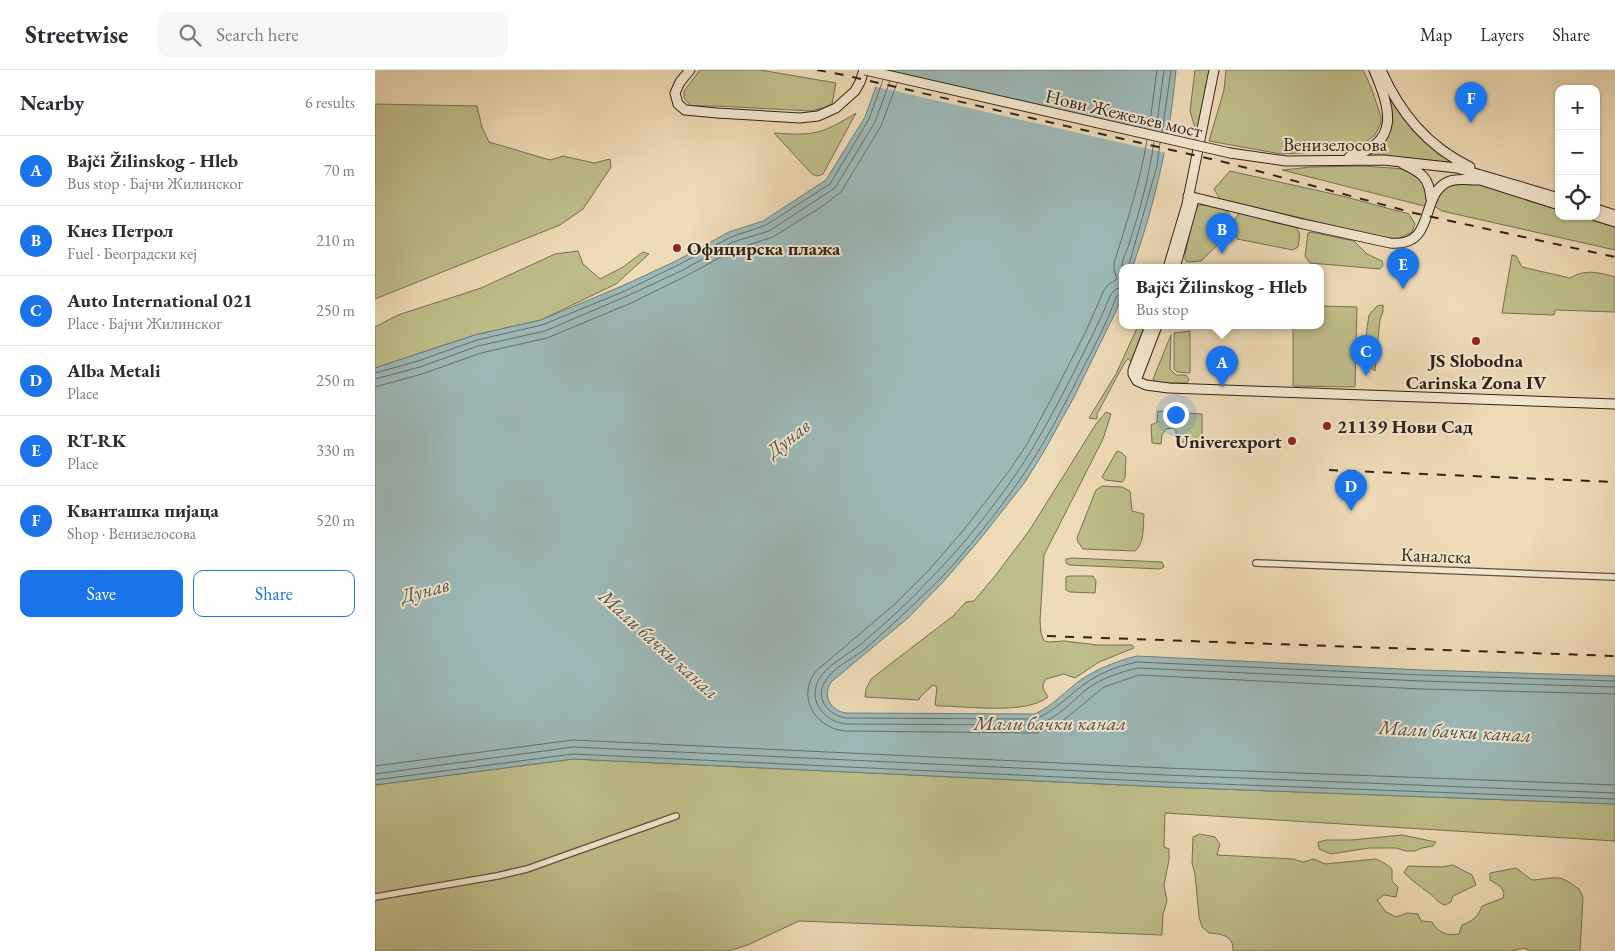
<!DOCTYPE html>
<html lang="en">
<head>
<meta charset="utf-8">
<style>
	:root { --surface:#fff; --page:#f7f7f7; --text:#2b2b33; --muted:#7c7c81; --line:#e1e1e2; --accent:#1a73e8 }
	body { margin:0; font-family:"EB Garamond",serif; background:var(--page); color:var(--text) }
	.controls { position:absolute; right:15px; top:15px; display:grid; overflow:hidden; border-radius:10px; box-shadow:0 1px 4px #0004 }
	.controls button { width:45px; height:45px; display:grid; place-items:center; padding:0; border:0; border-bottom:1px solid var(--line); background:var(--surface); color:var(--text); font:25px sans-serif }
	.you { position:absolute; left:800px; top:344px; width:18px; height:18px; margin:-12px; border:4px solid #fff; border-radius:50%; background:#1a73e8; box-shadow:0 0 0 8px #1a73e833 }
	.badge { display:grid; place-items:center; width:32px; height:32px; border-radius:50%; background:var(--accent); color:#fff; font-size:16px; font-weight:700 }
	.pin { position:absolute; translate:-50% -41px; filter:drop-shadow(0 1px 2px #0008) }
	.pin::after { content:''; position:absolute; top:26px; width:18px; height:15px; background:inherit; clip-path:polygon(0 0,100% 0,50% 100%) }
	.popup { position:absolute; left:744px; top:194px; width:205px; height:65px; box-sizing:border-box; display:grid; place-content:center; border-radius:10px; background:var(--surface); filter:drop-shadow(0 1px 4px #0005); font-size:16px; white-space:nowrap; color:var(--muted) }
	.popup b { font-size:19px; color:var(--text) }
	.popup::after { content:''; position:absolute; left:50%; top:100%; margin-left:-10px; border:10px solid transparent; border-top-color:var(--surface) }
	.list { margin:0; padding:0; list-style:none }
	h2 { display:flex; justify-content:space-between; align-items:center; height:65px; margin:0; padding:0 20px; font-size:21px }
	h2 small { font-size:16px; font-weight:400; color:var(--muted) }
	.list li { display:grid; grid-template-columns:32px 1fr auto; gap:15px; align-items:center; box-sizing:border-box; height:70px; padding:0 20px; border-top:1px solid var(--line) }
	.list b { display:block; font-size:19px; white-space:nowrap }
	.list p { margin:0; font-size:16px; white-space:nowrap; color:var(--muted) }
	.list em { font-size:16px; font-style:normal; color:var(--muted) }
	.actions { display:flex; gap:10px; padding:15px 20px }
	.actions a { flex:1; padding:11px 0; border:1px solid var(--accent); border-radius:10px; text-align:center; font-size:18px; color:var(--accent) }
	.actions .main { background:var(--accent); color:#fff }
	.icon { flex:none; width:28px; height:28px; fill:none; stroke:currentColor; stroke-width:2; stroke-linecap:round; stroke-linejoin:round }
	.map { position:relative; flex:none; width:1240px; height:881px; overflow:hidden }
	header { display:flex; align-items:center; gap:30px; box-sizing:border-box; height:70px; padding:0 25px; background:var(--surface); border-bottom:1px solid var(--line) }
	header strong { font-size:24px }
	nav { display:flex; gap:28px; margin-inline-start:auto; font-size:18px }
	.search { width:350px; height:45px; background:var(--page); display:flex; align-items:center; gap:12px; box-sizing:border-box; padding:0 18px; border-radius:10px; color:var(--muted); font-size:19px }
	main { display:flex }
	aside { flex:1; background:var(--surface) }
	.map>svg:first-child { display:block }
</style>
</head>
<body>
<header>
<strong>Streetwise</strong>
<div class="search"><svg class="icon" aria-label="search" viewBox="0 0 24 24"><circle cx="10" cy="10" r="6"/><path d="M15 15l6 6"/></svg>Search here</div>
<nav><a>Map</a><a>Layers</a><a>Share</a></nav>
</header>
<main>
<aside>
<h2>Nearby<small>6 results</small></h2>
<ul class="list">
<li><span class="badge">A</span><div><b>Bajči Žilinskog - Hleb</b><p>Bus stop · Бајчи Жилинског</p></div><em>70 m</em></li>
<li><span class="badge">B</span><div><b>Кнез Петрол</b><p>Fuel · Београдски кеј</p></div><em>210 m</em></li>
<li><span class="badge">C</span><div><b>Auto International 021</b><p>Place · Бајчи Жилинског</p></div><em>250 m</em></li>
<li><span class="badge">D</span><div><b>Alba Metali</b><p>Place</p></div><em>250 m</em></li>
<li><span class="badge">E</span><div><b>RT-RK</b><p>Place</p></div><em>330 m</em></li>
<li><span class="badge">F</span><div><b>Кванташка пијаца</b><p>Shop · Венизелосова</p></div><em>520 m</em></li>
</ul>
<div class="actions"><a class="main">Save</a><a>Share</a></div>
</aside>
<div class="map">
<svg width="1240" height="881" viewBox="0 0 1240 881">
	<rect width="100%" height="100%" fill="#eedbb7"/>
	<filter id="stains"><feTurbulence type="fractalNoise" baseFrequency=".004" numOctaves="4"/><feColorMatrix values="0 0 0 0 .2 0 0 0 0 .09 0 0 0 0 .02 0 0 0 .5 -.17"/></filter>
	<radialGradient id="worn" r=".72"><stop offset=".6" stop-color="#630" stop-opacity="0"/><stop offset="1" stop-color="#630" stop-opacity=".3"/></radialGradient>
	<path fill="#bebe8a" stroke="#767052" d="M 325,0 L 385,0 L 461,13 L 457,34 L 448,38 L 436,41 L 342,36 L 316,36 L 309,28 L 309,21 Z
		M 820,0 L 837,0 L 821,68 L 820,58 L 815,41 Z
		M 851,0 L 988,0 L 996,17 L 1006,47 L 1006,53 L 1000,65 L 988,74 L 961,81 L 906,84 L 834,71 L 849,20 Z
		M 1011,17 L 1030,48 L 1082,94 L 987,87 C 995,81 1006,74 1012,67 C 1022,52 1015,32 1011,17 Z
		M 0,34 L 102,36 L 107,57 L 114,72 L 175,90 L 188,86 L 219,93 L 235,89 L 236,97 L 208,139 L 185,155 L 0,229 Z
		M 481,43 L 448,104 L 442,106 L 437,104 L 399,63 C 439,66 447,64 481,43 Z
		M 987,96 L 1031,99 L 1051,111 L 1053,137 L 907,100 L 937,97 Z
		M 855,101 L 967,126 L 1034,144 L 1040,154 L 1037,162 L 1020,170 L 845,129 L 839,119 Z
		M 1080,112 L 1101,112 L 1184,139 L 1184,146 L 1206,146 L 1240,157 L 1240,180 L 1067,141 L 1059,136 L 1068,116 Z
		M 825,135 C 834,135 848,136 855,144 L 853,165 L 826,191 L 812,192 L 810,189 L 810,185 L 819,144 L 821,138 Z
		M 864,143 L 919,156 C 927,161 924,169 923,177 L 918,180 L 862,169 L 860,149 Z
		M 936,162 L 979,171 L 992,184 L 1007,191 L 1008,195 L 1005,199 L 935,193 L 930,186 L 933,163 Z
		M 203,181 L 208,194 L 225,209 L 248,197 L 268,182 L 274,184 L 241,214 L 166,250 L 100,265 L 0,298 L 0,257 L 23,245 L 106,218 L 180,184 Z
		M 1137,185 L 1141,186 L 1147,197 L 1195,208 C 1210,199 1223,202 1240,207 L 1240,242 L 1180,240 L 1179,245 L 1127,243 Z
		M 1008,235 L 1008,242 L 1005,249 L 1000,301 L 987,291 L 994,245 L 1002,236 Z
		M 946,236 L 982,237 L 980,317 L 918,316 L 918,256 L 946,256 Z
		M 763,256 L 772,256 L 758,292 L 753,289 L 750,292 L 722,344 L 722,349 L 714,348 L 741,304 Z
		M 815,261 L 815,303 L 802,302 L 799,299 L 799,263 Z
		M 796,265 L 795,299 L 801,305 L 811,305 L 814,309 L 812,313 L 782,313 L 778,309 Z
		M 783,341 L 827,344 L 827,369 L 825,372 L 801,372 L 801,361 L 798,358 L 791,359 L 787,365 L 786,374 L 777,373 L 776,355 L 782,352 Z
		M 731,342 L 736,344 L 728,369 L 669,485 L 665,551 L 666,563 L 669,571 L 674,572 L 689,571 L 723,575 L 757,575 L 759,578 L 724,592 L 700,608 L 689,604 L 671,609 C 665,618 669,619 673,627 C 651,645 593,636 563,636 L 560,635 L 562,617 L 558,615 L 545,627 L 544,630 L 490,627 L 491,619 L 496,609 L 578,546 L 591,532 L 599,531 L 620,506 L 654,461 L 721,354 Z
		M 742,381 L 747,383 L 751,387 L 750,408 L 747,412 L 730,410 L 727,407 Z
		M 727,416 L 747,417 L 755,421 L 757,441 L 769,444 C 768,455 770,473 760,481 L 708,479 L 703,472 L 702,468 L 721,420 Z
		M 697,488 L 787,492 L 789,497 L 785,499 L 694,495 L 691,493 L 691,489 Z
		M 694,506 L 718,506 L 721,511 L 720,523 L 695,522 L 691,520 L 691,507 Z
		M 198,689 L 791,717 L 1240,734 L 1240,771 L 790,743 L 789,777 L 794,779 L 794,790 L 789,815 L 792,831 L 788,844 L 787,865 L 424,851 L 375,874 L 354,881 L 0,881 L 0,715 Z
		M 825,764 L 840,767 L 845,774 L 842,785 L 918,789 L 928,792 L 939,789 L 950,794 L 1001,789 L 1011,794 L 1017,799 L 1017,811 L 1023,817 L 1021,827 L 1009,825 L 1002,830 L 1011,842 L 1021,847 L 1032,843 L 1043,844 L 1046,851 L 1057,852 C 1063,863 1072,866 1084,864 L 1087,855 C 1098,851 1103,847 1107,836 L 1128,828 L 1129,823 L 1126,817 L 1115,810 L 1115,803 L 1141,798 L 1157,810 C 1168,810 1181,805 1190,810 C 1196,812 1199,816 1204,819 L 1208,827 L 1205,881 L 1156,881 L 1149,878 L 1136,881 L 858,881 C 859,865 846,864 834,863 L 827,857 L 824,847 L 820,804 L 817,793 L 818,767 Z
		M 1027,765 L 1061,772 L 1058,776 L 1047,778 L 1040,781 L 1031,781 L 1021,778 L 994,778 L 956,784 L 944,779 L 943,772 L 952,770 L 977,770 Z
		M 1078,795 L 1097,805 L 1101,815 L 1078,826 L 1076,832 L 1070,835 C 1061,832 1061,828 1054,823 C 1045,817 1037,810 1029,803 L 1033,796 L 1066,797 Z"/>
	<path fill="#9cb9b8" stroke="#707c79" d="M 507,0 L 801,0 C 795,67 780,135 757,198 L 748,198 L 748,222 L 742,239 L 698,329 L 668,383 L 650,412 L 606,468 L 568,512 L 533,548 L 456,612 C 447,626 456,641 471,643 L 660,644 C 679,635 690,621 707,609 C 724,598 742,591 762,586 L 1047,600 L 1240,606 L 1240,734 L 791,717 L 198,689 L 0,715 L 0,298 L 100,265 L 166,250 L 247,216 L 301,191 L 354,162 L 388,151 L 451,110 L 490,47 Z"/>
	<path fill="#eedbb7" d="M 504,0 L 514,0 L 795,64 L 791,83 L 498,16 Z"/>
	<g fill="none" stroke-linecap="round" stroke-linejoin="round">
		<path stroke="#666d6a" stroke-width="1" d="M 774,59 L 782,0
			M 781,60 L 789,0
			M 787,62 L 796,0
			M 772,70 C 765,112 752,152 739,193 L 739,200 L 742,209 L 734,214 L 729,220 L 711,261 L 681,320 L 652,374 L 634,401 L 591,457 L 555,499 L 520,534 L 441,601 C 421,627 440,658 470,661 L 662,663 L 685,653 L 729,617 L 764,605 L 1046,619 L 1240,624
			M 753,198 L 782,96 L 785,73
			M 748,204 C 744,194 751,184 754,174 C 765,141 774,106 779,72
			M 748,217 L 741,219 L 736,224 C 725,251 712,276 699,302 C 681,337 663,372 641,404 C 617,439 589,474 560,504 C 537,529 512,552 486,574 C 473,585 451,595 443,611 C 433,632 450,652 471,654 L 661,655 C 682,649 696,632 712,619 C 727,608 745,602 763,598 L 1046,611 L 1240,617
			M 748,223 L 741,227 C 732,253 719,277 706,302 C 688,338 669,375 646,408 C 622,443 594,478 565,509 C 541,533 516,556 490,579 C 477,589 457,598 449,613 C 440,630 455,646 471,648 L 660,649 C 679,642 692,627 708,615 C 724,603 743,596 762,592 L 1046,605 L 1240,611
			M 0,303 L 43,291 L 102,270 L 167,255 L 250,221 L 303,195 L 356,167 L 391,155 L 455,114 L 494,49 L 508,10
			M 0,309 L 45,297 L 103,276 L 170,261 L 252,226 L 306,201 L 358,172 L 394,161 L 460,118 L 500,52 L 515,11
			M 0,317 L 47,304 L 106,283 L 172,268 L 256,233 L 309,207 L 361,179 L 398,167 L 446,137 L 466,122 L 506,56 L 522,13
			M 0,696 L 198,670 L 791,698 L 1240,715
			M 0,704 L 198,677 L 791,705 L 1240,723
			M 0,710 L 198,684 L 791,712 L 1240,729"/>
		<g stroke="#5f5042" stroke-width="8">
			<path id="street" d="M 881,493 L 1240,507
				M 0,827 L 122,806 L 152,799 L 301,746"/>
		</g>
		<g stroke="#2f211b" stroke-width="11">
			<path id="secondary" d="M 315,0 L 305,12 L 300,23 L 303,34 L 310,40 L 342,43 L 425,48 L 443,46 L 461,38 L 480,21 L 485,12 L 489,0
				M 1006,0 C 1025,43 1052,76 1095,97
				M 855,83 L 911,91 L 1009,90 L 1082,98 L 1184,128
				M 974,87 C 1027,73 1015,38 999,0
				M 1028,94 C 1047,103 1054,107 1056,129
				M 1099,108 L 1184,135
				M 813,126 L 928,154 L 1015,173 C 1063,178 1043,122 1075,111 C 1084,108 1094,110 1103,110
				M 1221,139 L 1240,145
				M 1221,146 L 1240,152
				M 793,198 L 812,134 L 839,0
				M 800,198 L 818,133
				M 762,308 L 782,256
				M 762,311 L 771,315 L 794,318 L 1240,334
				M 762,311 L 758,304 L 758,300 L 775,256"/>
		</g>
		<use href="#street" stroke="#f4e8d0" stroke-width="5.5"/>
		<use href="#secondary" stroke="#f4e8d0" stroke-width="9"/>
		<path stroke="#2f211b" stroke-width="2" stroke-dasharray="9 9" stroke-linecap="butt" d="M 442,0 L 464,4 L 853,93 L 1039,143 L 1240,187
			M 954,400 L 1240,412
			M 672,566 L 1240,586"/>
		<g stroke="#2f211b" stroke-width="11" stroke-linecap="butt">
			<path id="secondary-bridge" d="M 490,0 L 855,83"/>
		</g>
		<use href="#secondary-bridge" stroke="#f4e8d0" stroke-width="9"/>
	</g>
	<g fill="#8f2418" stroke="#f4e8d0" stroke-width="2">
		<circle cx="302" cy="178" r="5"/>
		<circle cx="1101" cy="271" r="5"/>
		<circle cx="952" cy="356" r="5"/>
		<circle cx="917" cy="371" r="5"/>
	</g>
	<g text-anchor="middle" stroke-width="4" stroke-linejoin="round" paint-order="stroke">
		<g font-size="19" fill="#2f211b" stroke="#f4e8d0">
			<text transform="translate(749 43) rotate(13)" y="7">Нови Жежељев мост</text>
			<text x="960" y="81">Венизелосова</text>
			<text transform="translate(1061 485) rotate(2)" y="7">Каналска</text>
		</g>
		<g font-size="19" font-weight="bold" fill="#2f211b" stroke="#f4e8d0" text-anchor="start">
			<text x="312" y="185">Официрска плажа</text>
			<text x="1101" y="297" text-anchor="middle">JS Slobodna<tspan x="1101" dy="22">Carinska Zona IV</tspan></text>
			<text x="962" y="363">21139 Нови Сад</text>
			<text x="907" y="378" text-anchor="end">Univerexport</text>
		</g>
		<g font-size="20" font-style="italic" fill="#504f4a" stroke="#f4e8d0">
			<text transform="translate(413 368) rotate(-38)" y="7">Дунав</text>
			<text transform="translate(50 520) rotate(-15)" y="7">Дунав</text>
			<text transform="translate(284 574) rotate(42)" y="7">Мали бачки канал</text>
			<text x="675" y="660">Мали бачки канал</text>
			<text transform="translate(1080 661) rotate(3)" y="7">Мали бачки канал</text>
		</g>
	</g>
	<rect width="100%" height="100%" filter="url(#stains)"/>
	<rect width="100%" height="100%" fill="url(#worn)"/>
</svg>
<div class="controls">
<button>+</button>
<button>−</button>
<button><svg class="icon" aria-label="locate" viewBox="0 0 24 24"><circle cx="12" cy="12" r="6"/><path d="M12 2v4M12 18v4M2 12h4M18 12h4"/></svg></button>
</div>
<div class="you"></div>
<div class="pin badge" style="left:847px;top:317px">A</div>
<div class="popup"><b>Bajči Žilinskog - Hleb</b>Bus stop</div>
<div class="pin badge" style="left:847px;top:184px">B</div>
<div class="pin badge" style="left:991px;top:306px">C</div>
<div class="pin badge" style="left:976px;top:441px">D</div>
<div class="pin badge" style="left:1028px;top:219px">E</div>
<div class="pin badge" style="left:1096px;top:53px">F</div>
</div>
</main>
</body>
</html>
